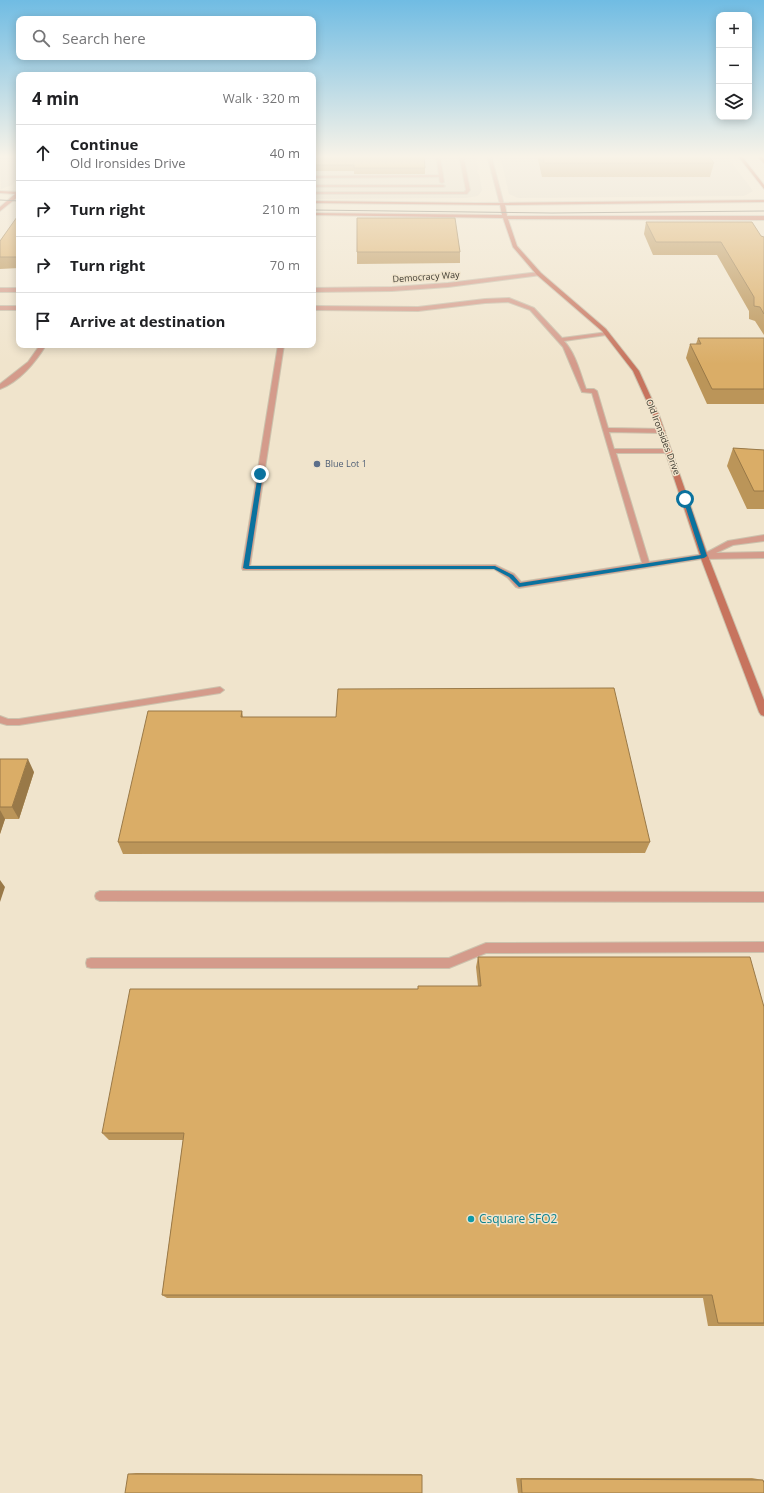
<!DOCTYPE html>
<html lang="en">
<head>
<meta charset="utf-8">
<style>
	:root { --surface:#fff; --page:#f2f2f2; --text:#202124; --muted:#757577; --line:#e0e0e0 }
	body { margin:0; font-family:"Open Sans",sans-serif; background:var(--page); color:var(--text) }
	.controls { position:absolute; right:12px; top:12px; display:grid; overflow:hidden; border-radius:8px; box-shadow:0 2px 10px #0003 }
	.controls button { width:36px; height:36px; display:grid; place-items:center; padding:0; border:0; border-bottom:1px solid var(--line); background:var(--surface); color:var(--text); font:20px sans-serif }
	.stop { position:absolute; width:12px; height:12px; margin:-9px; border:3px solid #0a729e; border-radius:50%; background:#fff }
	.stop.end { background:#0a729e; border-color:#fff; box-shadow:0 1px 4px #0008 }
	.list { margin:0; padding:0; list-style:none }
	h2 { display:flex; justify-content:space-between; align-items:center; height:52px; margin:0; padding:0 16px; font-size:17px }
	h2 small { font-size:13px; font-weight:400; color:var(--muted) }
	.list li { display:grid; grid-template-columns:26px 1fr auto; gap:12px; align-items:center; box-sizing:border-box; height:56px; padding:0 16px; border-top:1px solid var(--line) }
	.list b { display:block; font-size:15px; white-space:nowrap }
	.list p { margin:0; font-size:13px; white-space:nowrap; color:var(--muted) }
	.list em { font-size:13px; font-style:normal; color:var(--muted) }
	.icon { flex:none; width:22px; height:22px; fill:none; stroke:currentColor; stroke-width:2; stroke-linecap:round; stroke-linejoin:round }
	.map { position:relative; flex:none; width:764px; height:1493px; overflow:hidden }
	.search { position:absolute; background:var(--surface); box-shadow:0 2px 10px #0003; left:16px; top:16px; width:300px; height:44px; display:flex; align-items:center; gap:10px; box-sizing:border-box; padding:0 14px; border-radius:8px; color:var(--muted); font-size:15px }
	.panel { position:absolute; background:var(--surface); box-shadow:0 2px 10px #0003; left:16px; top:72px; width:300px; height:276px; border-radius:8px }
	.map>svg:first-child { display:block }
</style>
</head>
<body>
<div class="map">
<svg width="764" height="1493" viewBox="0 0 764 1493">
	<rect width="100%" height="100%" fill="#f0e4cc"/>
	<path fill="#e1d7c3" d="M 0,155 L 19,155 L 19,175 L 12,185 L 1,189 Z
		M 313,155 L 475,155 L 479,170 L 477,170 L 478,174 L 479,174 L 482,190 L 478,196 L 466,198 L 313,199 Z
		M 500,155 L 726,155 L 753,191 L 744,196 L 518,198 L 509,194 Z"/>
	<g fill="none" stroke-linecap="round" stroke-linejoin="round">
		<g stroke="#ccc2ad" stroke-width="2">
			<path id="lane" d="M 436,155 L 440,155 L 444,182 L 442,183 L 440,182 L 439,177 L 313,178 L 313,176 L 439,175 Z
				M 459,155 L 463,155 L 470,190 L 467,194 L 313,194 L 313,192 L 464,192 L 466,190 Z
				M 313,185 L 443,185 L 445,186 L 443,187 L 313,187 Z
				M 509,298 L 534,308 L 562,338 L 608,332 L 608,334 L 606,335 L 564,341 C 576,354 580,373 586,389 L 594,389 L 597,391 L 608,428 L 662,429 L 665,431 L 662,433 L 609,432 L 614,449 L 669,449 L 672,451 L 669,453 L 616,453 L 649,562 L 704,554 L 707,554 L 707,558 L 519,588 L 516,587 L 508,578 L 494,569 L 243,570 L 242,568 L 278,345 L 284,345 L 250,566 L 495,565 L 514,574 L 521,582 L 642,563 L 592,393 L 582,392 L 563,347 L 530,310 L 508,302 L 485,303 L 418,311 L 313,310 L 313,306 L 418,307 L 485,299 Z
				M 0,306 L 19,306 L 19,310 L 0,310 Z
				M 40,345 L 46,345 C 36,362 19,382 0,389 L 0,384 L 28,362 Z
				M 220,687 L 224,690 L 220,693 L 19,725 L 7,725 L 0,723 L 0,716 L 8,719 L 19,719 Z
				M 100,891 L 764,892 L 764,902 L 100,901 L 96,899 L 95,896 L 96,893 Z
				M 764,942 L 764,952 L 486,953 L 449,968 L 91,968 L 87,967 L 86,963 L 87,959 L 91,958 L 449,958 L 486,943 Z"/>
		</g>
		<g stroke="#ccc2ad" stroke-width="2">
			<path id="street" d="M 487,155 L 491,155 L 504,205 L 500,204 Z
				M 539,272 L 542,274 L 541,275 L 448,287 L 392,291 L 313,292 L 313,288 L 392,287 L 448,283 Z
				M 0,288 L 19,288 L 19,292 L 0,292 Z
				M 764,535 L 764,541 L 733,545 L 716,553 L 764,552 L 764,558 L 704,559 L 700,556 L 728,541 Z"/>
		</g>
		<g stroke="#ccc2ad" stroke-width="2">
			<path id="secondary" d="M 0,191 L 19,192 L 19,196 L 0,211 L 0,207 L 15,194 L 0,193 Z
				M 764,200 L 764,202 L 505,205 L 507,216 L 764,216 L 764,220 L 508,219 L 517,246 L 541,273 L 606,329 L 639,371 L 659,415 L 708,556 L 764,700 L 764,716 L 761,715 L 759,712 L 700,556 L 653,415 L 633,371 L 602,331 L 537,275 L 513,247 L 503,218 L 313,215 L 313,213 L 502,215 L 500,205 L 313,203 L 313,201 L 475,203 Z"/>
		</g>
		<g stroke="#ccc2ad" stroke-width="2">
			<path id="primary" d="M 737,155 L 741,155 L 764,185 L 764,189 Z
				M 756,155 L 761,155 L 764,159 L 764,163 Z"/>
		</g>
		<use href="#lane" fill="#d49b8b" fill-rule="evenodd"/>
		<use href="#street" fill="#d49b8b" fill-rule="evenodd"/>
		<use href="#secondary" fill="#c7745e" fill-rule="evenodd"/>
		<use href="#primary" fill="#bc563b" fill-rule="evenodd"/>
		<path stroke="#6a6456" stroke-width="1" d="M 0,200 L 19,201
			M 313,210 L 552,213 L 764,211"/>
	</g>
	<path fill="#bb9559" d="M 313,155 L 425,168 L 425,174 L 354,174 L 354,171 L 313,171 Z
		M 537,155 L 708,155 L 714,163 L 710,177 L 542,177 Z
		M 19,217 L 19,268 L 0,269 L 0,241 Z
		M 646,222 L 761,236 L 764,237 L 764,335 L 755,321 L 749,319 L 749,311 L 717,255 L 653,255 L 644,234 Z
		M 357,252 L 460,252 L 460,263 L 357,264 Z
		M 698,338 L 764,338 L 764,404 L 707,404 L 686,358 L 690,344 L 696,344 Z
		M 733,448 L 764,450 L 764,509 L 747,509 L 727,466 Z
		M 242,711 L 243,717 L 336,717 L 650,842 L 645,853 L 123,854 L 118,842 Z
		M 0,759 L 34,772 L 19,819 L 5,819 L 0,834 Z
		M 478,957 L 764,1007 L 764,1326 L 708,1326 L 703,1298 L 167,1298 L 162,1295 L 183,1140 L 109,1140 L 102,1133 L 418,989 L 478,986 L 476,967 Z
		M 136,1473 L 421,1474 L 422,1475 L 128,1474 Z
		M 516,1478 L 752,1478 L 763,1480 L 764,1493 L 518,1493 Z"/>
	<path fill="#997948" d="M 315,218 L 316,229 L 313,252 L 313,235 Z
		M 28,759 L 34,772 L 19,819 L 12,807 Z
		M 0,810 L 5,819 L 0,834 Z
		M 0,880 L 5,887 L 0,902 Z"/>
	<path fill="#daad67" stroke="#997948" d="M 313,155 L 424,155 L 425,168 L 354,168 L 354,165 L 313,165 Z
		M 542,155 L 708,155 L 714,163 L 544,163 Z
		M 17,217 L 19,217 L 19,257 L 0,257 L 0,241 Z
		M 313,218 L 315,218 L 313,235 Z
		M 357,218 L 455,218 L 460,252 L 357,252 Z
		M 646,222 L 752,222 L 761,236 L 764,237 L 764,314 L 760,307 L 754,306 L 754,297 L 721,242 L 656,242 Z
		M 698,338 L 764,338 L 764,389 L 712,389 L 690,344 L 701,344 Z
		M 733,448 L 764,450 L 764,491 L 754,491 Z
		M 614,688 L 650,842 L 118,842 L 148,711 L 242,711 L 241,717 L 336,717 L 338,689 Z
		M 0,759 L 28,759 L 12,807 L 0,807 Z
		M 478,957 L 750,957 L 764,1007 L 764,1323 L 718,1323 L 712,1295 L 162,1295 L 184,1133 L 102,1133 L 130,989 L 418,989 L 418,986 L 481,986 Z
		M 128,1474 L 422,1475 L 422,1493 L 125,1493 Z
		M 521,1479 L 763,1480 L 764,1483 L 764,1493 L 522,1493 Z"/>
	<linearGradient id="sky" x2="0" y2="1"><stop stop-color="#70bce3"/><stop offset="0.43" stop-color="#f8f3e8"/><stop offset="1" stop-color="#f8f3e8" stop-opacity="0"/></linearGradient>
	<rect width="764" height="364" fill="url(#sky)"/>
	<path fill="#0a729e" d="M 260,472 L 263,474 L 249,566 L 495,566 L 513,575 L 520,583 L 701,555 L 683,499 L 685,497 L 688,499 L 707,556 L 704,558 L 519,587 L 509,577 L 494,569 L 246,569 L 243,568 L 258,474 Z"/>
	<circle fill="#5c6f8a" stroke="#f0e4cc" stroke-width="1.5" cx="317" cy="464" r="4"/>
	<circle fill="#0f9aa8" stroke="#f0e4cc" stroke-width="1.5" cx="471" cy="1219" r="4"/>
	<g text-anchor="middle" stroke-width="3" stroke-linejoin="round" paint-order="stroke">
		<g font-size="9" fill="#3e3a30" stroke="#f0e4cc">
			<text transform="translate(426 277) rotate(-4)" y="3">Democracy Way</text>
			<text transform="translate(663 437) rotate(69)" y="3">Old Ironsides Drive</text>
		</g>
		<g font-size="9" fill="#4e5e75" stroke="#f0e4cc" text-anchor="start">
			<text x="325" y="467">Blue Lot 1</text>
		</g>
		<g font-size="12" fill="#0d838f" stroke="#f0e4cc" text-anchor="start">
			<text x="479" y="1223">Csquare SFO2</text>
		</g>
	</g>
</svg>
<div class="controls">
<button>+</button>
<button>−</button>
<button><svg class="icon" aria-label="layers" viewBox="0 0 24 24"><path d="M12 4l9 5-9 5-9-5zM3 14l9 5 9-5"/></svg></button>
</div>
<div class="stop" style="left:685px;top:499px"></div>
<div class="stop end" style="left:260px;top:474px"></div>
<div class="search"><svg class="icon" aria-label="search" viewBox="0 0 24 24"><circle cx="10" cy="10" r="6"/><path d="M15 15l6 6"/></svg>Search here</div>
<section class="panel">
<h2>4 min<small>Walk · 320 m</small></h2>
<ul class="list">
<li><svg class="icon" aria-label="ahead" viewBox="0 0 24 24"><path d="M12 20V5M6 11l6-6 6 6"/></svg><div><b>Continue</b><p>Old Ironsides Drive</p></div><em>40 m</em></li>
<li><svg class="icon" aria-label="right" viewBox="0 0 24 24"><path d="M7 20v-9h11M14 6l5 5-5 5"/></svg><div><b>Turn right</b></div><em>210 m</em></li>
<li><svg class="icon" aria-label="right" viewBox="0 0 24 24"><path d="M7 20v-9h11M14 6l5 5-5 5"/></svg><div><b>Turn right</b></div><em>70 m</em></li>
<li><svg class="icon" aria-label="arrive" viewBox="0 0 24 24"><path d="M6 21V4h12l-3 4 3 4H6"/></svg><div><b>Arrive at destination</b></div></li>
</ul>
</section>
</div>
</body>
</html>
